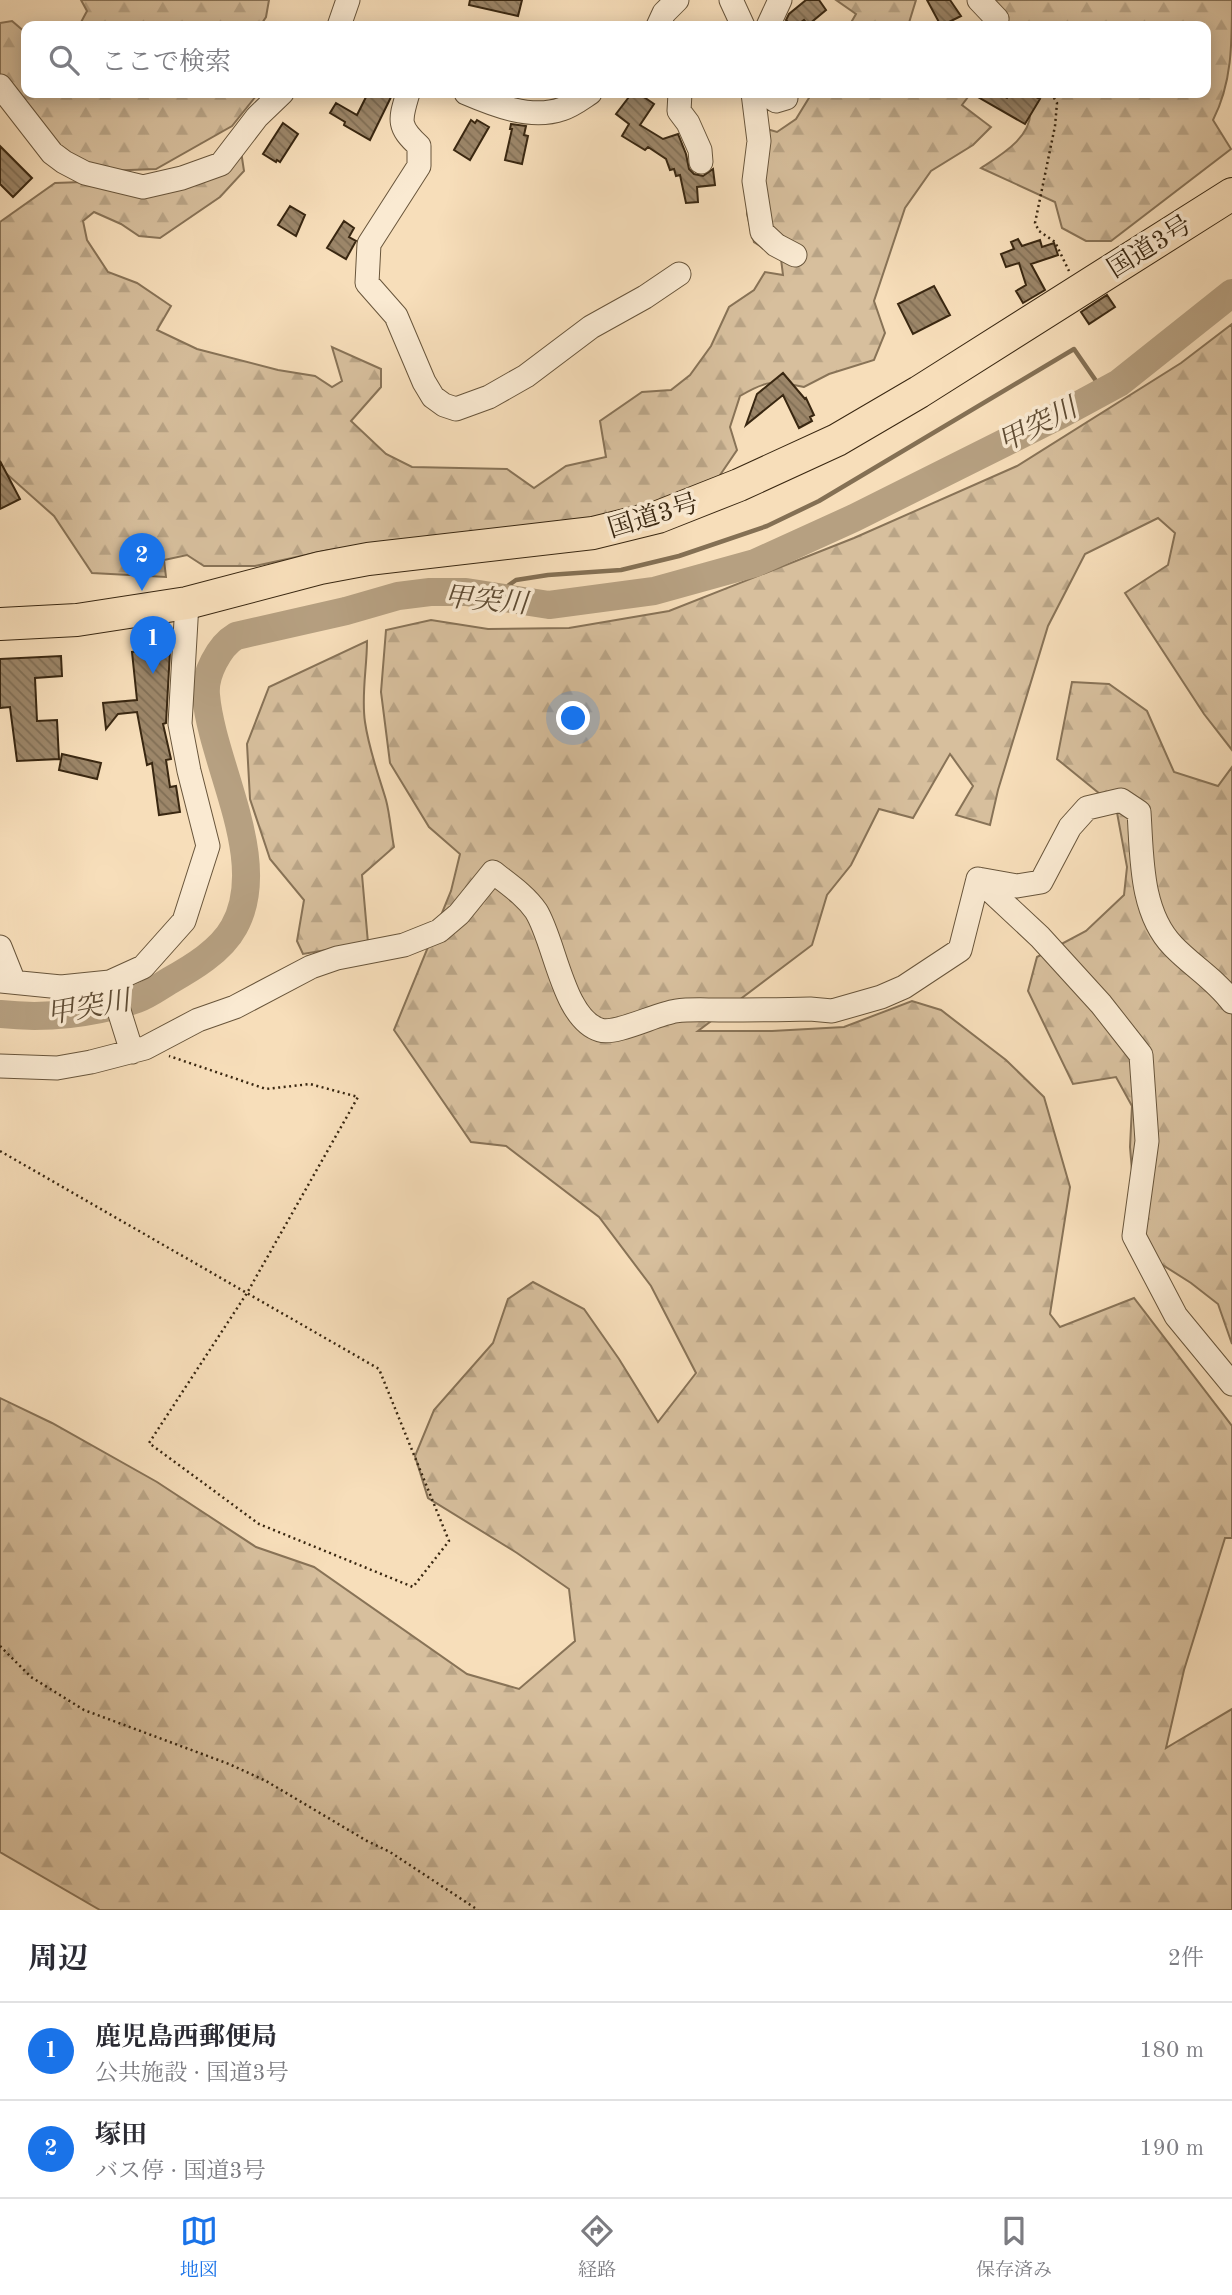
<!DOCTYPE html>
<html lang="ja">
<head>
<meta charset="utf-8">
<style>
	:root { --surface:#fff; --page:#f7f7f7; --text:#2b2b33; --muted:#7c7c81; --line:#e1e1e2; --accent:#1a73e8 }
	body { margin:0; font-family:"Old Standard TT","Noto Serif JP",serif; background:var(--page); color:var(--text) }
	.you { position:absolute; left:574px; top:719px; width:24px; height:24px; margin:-18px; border:5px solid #fff; border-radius:50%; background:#1a73e8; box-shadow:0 0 0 10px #1a73e833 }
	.badge { display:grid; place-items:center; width:46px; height:46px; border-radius:50%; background:var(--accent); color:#fff; font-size:23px; font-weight:700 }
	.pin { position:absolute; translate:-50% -58px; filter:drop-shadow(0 2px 4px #0008) }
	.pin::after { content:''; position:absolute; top:37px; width:24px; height:21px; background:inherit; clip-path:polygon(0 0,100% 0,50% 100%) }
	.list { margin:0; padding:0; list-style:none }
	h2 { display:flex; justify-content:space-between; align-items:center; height:91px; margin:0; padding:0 28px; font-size:30px }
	h2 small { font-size:23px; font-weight:400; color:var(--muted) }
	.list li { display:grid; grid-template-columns:46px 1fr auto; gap:21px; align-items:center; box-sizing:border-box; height:98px; padding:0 28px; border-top:2px solid var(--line) }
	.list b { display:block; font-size:26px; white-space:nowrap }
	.list p { margin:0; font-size:23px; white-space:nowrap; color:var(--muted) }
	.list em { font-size:23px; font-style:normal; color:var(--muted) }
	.icon { flex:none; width:38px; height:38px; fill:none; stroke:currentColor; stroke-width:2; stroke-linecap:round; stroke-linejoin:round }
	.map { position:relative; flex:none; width:1232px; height:1910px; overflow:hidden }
	.search { position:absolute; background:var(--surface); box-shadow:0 4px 18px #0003; left:21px; right:21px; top:21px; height:77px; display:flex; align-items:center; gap:18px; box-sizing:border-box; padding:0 24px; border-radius:14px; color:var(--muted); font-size:26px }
	.sheet { height:287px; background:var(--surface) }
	nav { display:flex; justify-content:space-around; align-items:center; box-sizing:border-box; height:98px; border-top:2px solid var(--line); background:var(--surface); font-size:19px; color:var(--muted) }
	nav a { display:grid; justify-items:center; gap:4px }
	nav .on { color:var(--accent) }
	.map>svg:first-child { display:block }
</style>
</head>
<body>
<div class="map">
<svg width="1232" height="1910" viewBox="0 0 1232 1910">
	<defs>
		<pattern id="forest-firs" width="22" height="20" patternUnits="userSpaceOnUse" patternTransform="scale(1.75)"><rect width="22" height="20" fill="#d7bf9d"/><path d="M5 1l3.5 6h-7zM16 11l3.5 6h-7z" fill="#b9a486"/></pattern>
		<pattern id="building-back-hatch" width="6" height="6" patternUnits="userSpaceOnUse" patternTransform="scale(1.75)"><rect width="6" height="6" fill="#9c8669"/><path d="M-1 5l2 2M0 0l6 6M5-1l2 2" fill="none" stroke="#806e55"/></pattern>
	</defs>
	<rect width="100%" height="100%" fill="#f7deba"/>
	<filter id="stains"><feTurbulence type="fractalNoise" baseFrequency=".00286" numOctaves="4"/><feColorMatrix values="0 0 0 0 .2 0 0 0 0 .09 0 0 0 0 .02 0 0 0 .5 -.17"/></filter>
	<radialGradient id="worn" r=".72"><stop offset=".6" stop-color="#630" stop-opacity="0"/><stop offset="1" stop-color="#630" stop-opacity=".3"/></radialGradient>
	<path fill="url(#forest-firs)" stroke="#887357" stroke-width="2" d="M 81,0 L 269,0 L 266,17 L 260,26 L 79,26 L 87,11 Z
		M 836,0 L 916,0 L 908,26 L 849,26 L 856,14 Z
		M 973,0 L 1232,0 C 1232,44 1232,83 1213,120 L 1231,149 L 1111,241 L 1086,241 L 1062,228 L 1055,202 L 981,168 C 1001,155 1034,136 1030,108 C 1029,104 1024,97 1022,93 L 1206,93 L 1206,26 L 989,26 Z
		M 12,21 L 26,33 L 26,93 L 222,93 L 238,97 L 256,96 L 232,126 L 156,169 L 103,171 L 42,142 L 0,80 L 0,23 Z
		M 812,93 L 971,93 L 962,105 L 991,127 L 973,145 L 931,171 L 905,208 L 874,301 L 885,333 L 874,360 L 829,374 L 804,387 C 774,380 767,380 740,396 L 730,427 L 737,450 L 716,481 L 637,509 L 582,522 L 329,550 L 255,566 L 204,566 L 187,555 L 164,560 L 166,577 L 92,573 L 54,516 L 0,468 L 0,222 L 55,183 L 82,182 L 108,190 L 241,151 L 244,171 L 220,197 L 160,238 L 139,236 L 121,224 L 94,212 L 83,221 L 87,240 L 108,272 L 137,283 L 171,306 L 157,330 L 197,349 L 278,370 L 315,376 L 332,387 L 342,381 L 332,347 L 381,369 L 381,387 L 351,421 L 386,454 L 412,467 L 507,469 L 534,488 L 566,466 L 606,457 L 600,421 L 642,392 L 671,390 L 690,375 L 711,346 L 729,307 L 754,290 L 765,272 L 783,275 L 781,259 L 754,242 L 747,214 L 753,125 L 777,132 L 796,119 Z
		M 1232,324 L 1232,750 L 1204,714 L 1125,593 L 1168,565 L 1175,533 L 1158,518 L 1085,554 L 1048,626 L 998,790 L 990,825 L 956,815 L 973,786 L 950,754 L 913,818 L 879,809 L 851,865 L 827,895 L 812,945 L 698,1031 L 772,1031 L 844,1027 L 912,1001 L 941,1010 L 1006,1060 L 1044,1097 L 1070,1187 L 1050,1314 L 1060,1327 L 1134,1298 L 1232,1426 L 1232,1538 L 1225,1538 L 1184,1670 L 1166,1748 L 1232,1709 L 1232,1910 L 100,1910 L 0,1852 L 0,1398 L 52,1423 L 157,1482 L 256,1547 L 314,1567 L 467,1674 L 519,1689 L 575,1641 L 569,1589 L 517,1553 L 428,1498 L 415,1456 L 434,1410 L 493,1343 L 508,1299 L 533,1282 L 584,1309 L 619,1359 L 658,1422 L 696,1373 L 651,1286 L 599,1217 L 506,1146 L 471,1142 L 394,1030 L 451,891 L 460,854 L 429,827 L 390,763 L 381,692 L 386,630 L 431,620 L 488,629 L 569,628 L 669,611 L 854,538 L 1017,466 L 1181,363 Z
		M 367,641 C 367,668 361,695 365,722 C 369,750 378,773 386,800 C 390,815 391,832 394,847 L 362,875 L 368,943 L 303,954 L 297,941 L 304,900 L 270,859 L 250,799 L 247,744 L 269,687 Z
		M 1072,682 L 1109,684 L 1147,711 L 1174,772 L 1218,786 L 1232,767 L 1232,1344 L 1218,1304 L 1191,1283 L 1158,1262 L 1136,1218 L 1130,1147 L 1132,1106 L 1116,1077 L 1073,1084 L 1028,991 L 1037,957 L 1086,931 L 1124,895 L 1127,867 L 1116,807 L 1057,759 Z"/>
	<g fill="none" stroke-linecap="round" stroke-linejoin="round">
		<path stroke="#847054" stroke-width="4.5" d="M 500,598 L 509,585 L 516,580 L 548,575 L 621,570 L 679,556 L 767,526 L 819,501 L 1074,349 L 1103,391"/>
		<path stroke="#b6a081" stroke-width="28" d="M 0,1014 C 45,1019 94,1014 137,999 C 148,995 159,987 169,981 C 192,968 221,951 234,927 C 271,861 212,765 206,695 C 204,675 219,646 236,636 L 346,611 L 398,596 L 430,592 L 466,592 L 549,605 L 654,591 L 755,563 L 854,518 L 1060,415 L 1119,383 L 1232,293"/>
	</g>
	<path fill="url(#building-back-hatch)" stroke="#392711" stroke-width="2" d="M 470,0 L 522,0 L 518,16 L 469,5 Z
		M 806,0 L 819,0 L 826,10 L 808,25 L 804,20 L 796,26 L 791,26 L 786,20 L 789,14 Z
		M 927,0 L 950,0 L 961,16 L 941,26 Z
		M 368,93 L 393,93 L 370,140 L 344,125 L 345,122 L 330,113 L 336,103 L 357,115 Z
		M 632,93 L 638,93 L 654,104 L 640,125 L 663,139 L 678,134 L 686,154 L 689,169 L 694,174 L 703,176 L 713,169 L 715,185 L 697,187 L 698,202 L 686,203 L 680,175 L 676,176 L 674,169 L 670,170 L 666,159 L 648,147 L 645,150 L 622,136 L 629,124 L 616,114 Z
		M 971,93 L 998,93 L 1007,98 L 1011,93 L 1029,93 L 1040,99 L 1025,124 Z
		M 471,120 L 475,123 L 477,120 L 489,127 L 470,160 L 454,150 Z
		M 283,123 L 298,134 L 280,162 L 277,160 L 276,162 L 263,154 Z
		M 511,124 L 526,126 L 524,135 L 528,136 L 522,164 L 505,160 L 512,129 L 510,129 Z
		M 0,146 L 32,178 L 13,197 L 0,184 Z
		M 290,206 L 305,215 L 296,236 L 278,225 Z
		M 344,221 L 354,228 L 349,237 L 356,241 L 346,259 L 327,248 Z
		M 1018,239 L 1022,246 L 1040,240 L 1042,247 L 1054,243 L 1058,255 L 1031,264 L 1045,290 L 1023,303 L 1016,291 L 1026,285 L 1019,263 L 1006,267 L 1001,254 L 1014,249 L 1011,242 Z
		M 934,286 L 950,315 L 913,334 L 898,304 Z
		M 1107,295 L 1115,307 L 1089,324 L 1081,312 Z
		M 783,373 L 805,399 L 806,398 L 814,415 L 810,417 L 812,421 L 799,428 L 783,395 L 746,425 L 757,394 Z
		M 0,461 L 20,499 L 0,509 Z
		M 171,633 L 166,723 L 163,724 L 171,759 L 166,760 L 170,787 L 176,786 L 180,812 L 159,815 L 152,763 L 147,765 L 137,712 L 118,714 L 106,729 L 103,703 L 137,700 L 132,652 L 141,651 L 140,636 Z
		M 61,656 L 62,676 L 35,678 L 37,721 L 57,720 L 59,759 L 17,761 L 10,707 L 0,708 L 0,659 Z
		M 62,754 L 101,763 L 97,779 L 59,770 Z"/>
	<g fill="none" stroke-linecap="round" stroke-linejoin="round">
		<g stroke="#68553b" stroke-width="25">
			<path id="minor" d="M 731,0 L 743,26
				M 979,0 L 997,19 L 995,26
				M 339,26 L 348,0
				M 658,26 L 664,13 L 677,0
				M 768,26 L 780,0
				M 0,86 L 52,153 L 64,162 L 85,173 L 143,187 L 182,178 L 221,164 L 257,117 L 282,93
				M 408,93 C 400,120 397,126 419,146 L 419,166 L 369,244 L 367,283 L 396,316 L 424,382 L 433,397 L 444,405 L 456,409 L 489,397 L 526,376 L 591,327 L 645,297 L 679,274
				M 466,93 C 494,105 531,120 562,109 C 572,106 581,99 590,93
				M 680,93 L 679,111 L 688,123 L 700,150 L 701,162
				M 753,93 L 759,141 L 754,181 L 762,232 L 776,245 L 795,255
				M 765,93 L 776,101 L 786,98
				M 978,879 L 1040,937 L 1101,1004 L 1141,1055 L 1147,1141 L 1134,1236 L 1176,1316 L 1232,1384
				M 978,879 L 1017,886 L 1041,882 L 1070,827 L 1087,808 L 1121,800 L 1139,812 C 1142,856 1140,912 1173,946 C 1192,966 1215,979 1232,1002
				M 0,947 L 14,982
				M 0,981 L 61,987 L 110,982 L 143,967 L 184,921 L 208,846 L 189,771 L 180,724 L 187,603
				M 110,982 L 132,1052
				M 0,1066 L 57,1068 L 91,1062 L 145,1048 L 198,1020 L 235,1007 L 311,967 L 337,958 L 404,945 L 439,931 L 459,914 L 493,872 C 508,884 525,895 536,911 C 555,941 563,1019 600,1030 C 616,1035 656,1014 676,1011 C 690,1009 705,1010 719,1010 C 749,1010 780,1010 810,1009 L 832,1011 L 881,997 L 904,987 L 960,950 L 978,879"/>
		</g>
		<g stroke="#392711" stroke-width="34">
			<path id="highway" d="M 0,624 L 77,620 L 187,603 L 320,568 L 368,559 L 593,533 L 658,517 L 739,485 L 837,440 L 919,392 L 1232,194"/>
		</g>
		<path stroke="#392711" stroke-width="2.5" stroke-dasharray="2 3.5" stroke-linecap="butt" d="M 1051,93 L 1057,103 L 1055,126 L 1035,223 L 1039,231 L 1055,242 L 1069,271
			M 0,1151 L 379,1369 L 449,1541 L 413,1587 L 259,1524 L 149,1443 L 247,1293 L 358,1097 L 310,1084 L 266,1089 L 169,1056
			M 0,1646 L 31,1677 L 84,1710 L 229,1764 L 266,1781 L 367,1841 L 390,1852 L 478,1910"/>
		<use href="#minor" stroke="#faead2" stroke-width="23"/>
		<use href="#highway" stroke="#f7deba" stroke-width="32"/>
	</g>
	<g text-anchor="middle" stroke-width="7" stroke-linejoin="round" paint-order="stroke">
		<g font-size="26" fill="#392711" stroke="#faead2">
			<text transform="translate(1149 246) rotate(-32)" y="9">国道3号</text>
			<text transform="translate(653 515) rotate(-17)" y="9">国道3号</text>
		</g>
		<g font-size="28" font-style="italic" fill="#5e4b33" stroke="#faead2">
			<text transform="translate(1037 424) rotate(-27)" y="10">甲突川</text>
			<text transform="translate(486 599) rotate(5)" y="10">甲突川</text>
			<text transform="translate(88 1006) rotate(-10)" y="10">甲突川</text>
		</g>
	</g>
	<rect width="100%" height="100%" filter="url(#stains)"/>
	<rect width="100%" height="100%" fill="url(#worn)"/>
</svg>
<div class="you"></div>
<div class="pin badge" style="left:153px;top:674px">1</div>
<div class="pin badge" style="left:142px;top:591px">2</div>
<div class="search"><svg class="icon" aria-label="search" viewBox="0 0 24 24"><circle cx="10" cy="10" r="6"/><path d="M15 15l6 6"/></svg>ここで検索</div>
</div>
<section class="sheet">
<h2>周辺<small>2件</small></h2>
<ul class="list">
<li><span class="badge">1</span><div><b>鹿児島西郵便局</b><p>公共施設 · 国道3号</p></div><em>180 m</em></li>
<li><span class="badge">2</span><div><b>塚田</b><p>バス停 · 国道3号</p></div><em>190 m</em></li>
</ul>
</section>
<nav>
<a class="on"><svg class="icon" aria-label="map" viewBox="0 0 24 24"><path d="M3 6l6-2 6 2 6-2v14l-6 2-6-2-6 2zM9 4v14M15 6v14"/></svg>地図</a>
<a><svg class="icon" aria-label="directions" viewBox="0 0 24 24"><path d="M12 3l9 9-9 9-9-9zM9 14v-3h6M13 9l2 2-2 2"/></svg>経路</a>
<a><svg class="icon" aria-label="saved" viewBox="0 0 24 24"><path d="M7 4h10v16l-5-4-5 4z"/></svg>保存済み</a>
</nav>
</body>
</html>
